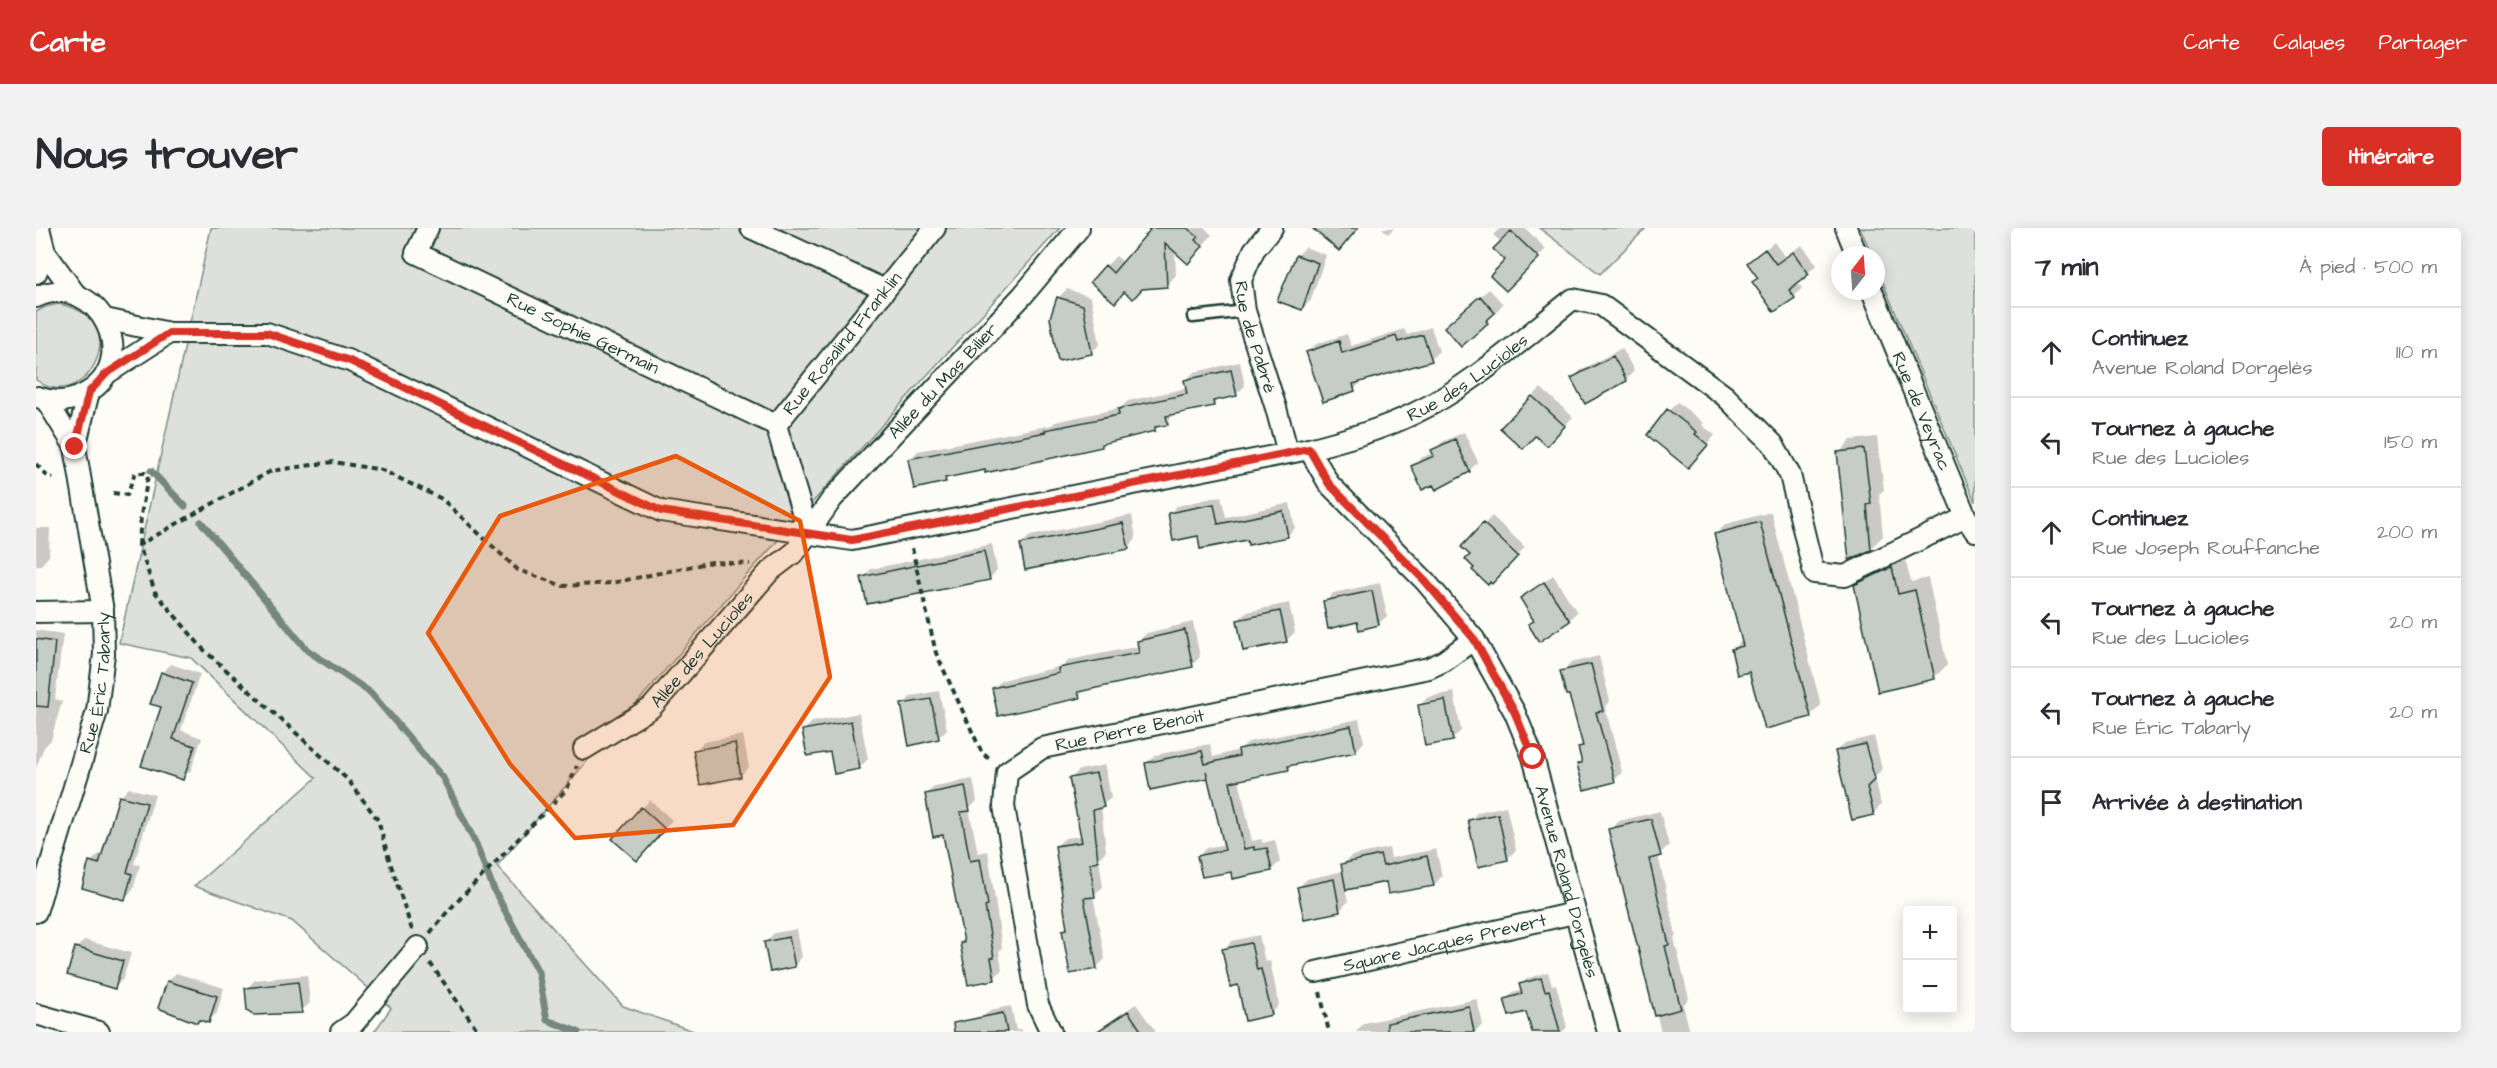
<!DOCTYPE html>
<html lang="fr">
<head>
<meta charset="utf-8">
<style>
	:root { --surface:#fff; --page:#f2f2f3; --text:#2b2b33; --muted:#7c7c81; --line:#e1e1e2; --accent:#d93025 }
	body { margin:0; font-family:"Architects Daughter",sans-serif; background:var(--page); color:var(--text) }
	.controls { position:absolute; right:18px; bottom:18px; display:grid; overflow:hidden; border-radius:6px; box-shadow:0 3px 15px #0003 }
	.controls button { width:54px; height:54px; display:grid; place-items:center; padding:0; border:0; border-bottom:2px solid var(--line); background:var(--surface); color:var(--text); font:30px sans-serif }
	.compass { position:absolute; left:1795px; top:18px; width:54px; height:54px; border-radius:50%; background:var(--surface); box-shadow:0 3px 15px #0003; rotate:17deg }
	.stop { position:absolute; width:18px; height:18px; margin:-14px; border:4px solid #d93025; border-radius:50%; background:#fff }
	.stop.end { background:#d93025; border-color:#fff; box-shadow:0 2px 6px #0008 }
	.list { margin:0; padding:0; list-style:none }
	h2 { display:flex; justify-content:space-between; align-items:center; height:78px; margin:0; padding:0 24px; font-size:26px }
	h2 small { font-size:20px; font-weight:400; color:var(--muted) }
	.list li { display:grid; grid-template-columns:39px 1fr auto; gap:18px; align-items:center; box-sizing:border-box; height:90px; padding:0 24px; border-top:2px solid var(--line) }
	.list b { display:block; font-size:22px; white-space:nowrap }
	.list p { margin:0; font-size:20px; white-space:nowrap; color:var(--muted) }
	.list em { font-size:20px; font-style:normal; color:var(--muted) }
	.icon { flex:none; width:33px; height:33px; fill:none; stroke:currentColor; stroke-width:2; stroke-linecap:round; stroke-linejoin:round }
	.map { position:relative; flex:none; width:1939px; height:804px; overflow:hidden; border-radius:6px }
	header { display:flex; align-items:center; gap:36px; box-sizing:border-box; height:84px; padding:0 30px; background:var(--accent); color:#fff }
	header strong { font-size:28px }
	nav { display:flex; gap:33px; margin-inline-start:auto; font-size:21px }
	.intro { display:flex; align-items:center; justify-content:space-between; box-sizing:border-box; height:144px; padding:0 36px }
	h1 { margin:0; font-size:42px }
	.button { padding:15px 27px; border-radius:6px; background:var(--accent); color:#fff; font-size:21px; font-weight:700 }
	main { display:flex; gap:36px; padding:0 36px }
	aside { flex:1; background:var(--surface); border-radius:6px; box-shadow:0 3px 15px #0003 }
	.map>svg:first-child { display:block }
</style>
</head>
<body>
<header>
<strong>Carte</strong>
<nav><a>Carte</a><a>Calques</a><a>Partager</a></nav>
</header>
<div class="intro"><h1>Nous trouver</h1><a class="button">Itinéraire</a></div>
<main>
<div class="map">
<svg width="1939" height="804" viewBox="0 0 1939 804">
	<rect width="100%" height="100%" fill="#fdfcf7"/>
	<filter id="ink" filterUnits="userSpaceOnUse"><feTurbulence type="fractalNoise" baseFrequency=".0167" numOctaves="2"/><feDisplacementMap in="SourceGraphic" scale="12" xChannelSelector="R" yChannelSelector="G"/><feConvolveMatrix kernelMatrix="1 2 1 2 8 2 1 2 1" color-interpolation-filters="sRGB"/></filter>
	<g filter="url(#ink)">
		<path fill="#dde0db" stroke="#7e8e88" stroke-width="1.5" d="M 175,0 L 1024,0 L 709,349 L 461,638 L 587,778 L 660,804 L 338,804 L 355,780 L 256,693 L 158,658 L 280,550 L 155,430 L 83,415 Z
			M 1503,0 L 1610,0 L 1564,46 Z
			M 1824,0 L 1939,0 L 1939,274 L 1840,38 L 1840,27 L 1836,27 Z
			M 22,76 C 102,89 51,189 0,152 L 0,84 L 9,79 Z"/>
		<path fill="#0003" d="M 1114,0 L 1169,0 L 1176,7 L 1162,23 L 1139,23 L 1140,47 L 1130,58 L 1107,59 L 1097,69 L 1070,38 L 1080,28 L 1088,35 L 1116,2 Z
			M 1346,0 L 1358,0 L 1352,6 Z
			M 1464,0 L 1489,0 L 1510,21 L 1470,61 L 1472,32 L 1466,15 L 1457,7 Z
			M 1738,14 L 1749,29 L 1766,17 L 1781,37 L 1761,54 L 1766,60 L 1758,69 L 1723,49 L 1713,35 Z
			M 1269,19 L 1290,27 L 1275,72 L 1266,81 L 1261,28 Z
			M 1031,61 L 1055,69 L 1064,116 L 1056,124 L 1022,70 Z
			M 1453,61 L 1467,76 L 1451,94 L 1425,116 L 1419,90 Z
			M 1395,99 L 1403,123 L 1395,131 L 1326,152 L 1318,162 L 1272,124 L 1280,116 L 1311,106 L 1315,118 L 1368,101 L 1371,107 Z
			M 1586,120 L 1598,143 L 1590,152 L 1537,151 L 1545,142 Z
			M 1204,134 L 1209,158 L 1200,166 L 1183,170 L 1177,177 L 1139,185 L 1131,195 L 1124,197 L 1119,202 L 1070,213 L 1066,217 L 914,247 L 909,252 L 873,232 L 882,223 L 1016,197 L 1019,194 L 1084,180 L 1092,173 L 1151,160 L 1150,152 L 1158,144 Z
			M 1505,160 L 1537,189 L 1519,208 L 1466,200 Z
			M 1641,174 L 1668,195 L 1666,197 L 1679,207 L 1652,238 L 1613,206 Z
			M 1428,204 L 1442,234 L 1433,243 L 1400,260 L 1377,238 L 1385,230 L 1398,224 L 1406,214 Z
			M 1841,209 L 1848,262 L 1843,266 L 1847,308 L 1834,321 L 1803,225 L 1815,212 Z
			M 1185,268 L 1190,289 L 1254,275 L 1259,300 L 1251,308 L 1212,310 L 1133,286 L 1141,278 Z
			M 1735,284 L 1785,477 L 1775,487 L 1730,499 L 1714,442 L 1696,421 L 1707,411 L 1680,306 L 1690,296 Z
			M 1096,287 L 1100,311 L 1092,320 L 985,316 L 994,308 Z
			M 1456,288 L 1489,319 L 1464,346 L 1454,352 L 1440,340 L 1436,327 L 1427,318 Z
			M 0,300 L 14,300 L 13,328 L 5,337 L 0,337 Z
			M 956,316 L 961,342 L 953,351 L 827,350 L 835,341 Z
			M 1868,327 L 1875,354 L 1892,350 L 1911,437 L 1898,450 L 1819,358 L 1832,345 Z
			M 1517,347 L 1541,384 L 1533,392 L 1494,397 L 1499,392 L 1486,370 Z
			M 1344,355 L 1351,388 L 1342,396 L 1322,392 L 1289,374 L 1297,365 Z
			M 1253,375 L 1259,404 L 1251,412 L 1202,392 L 1211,384 Z
			M 1157,394 L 1164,429 L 1156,437 L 1051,461 L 1043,468 L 958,460 L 966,452 L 1027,438 L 1033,432 L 1104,418 L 1102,413 L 1111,405 Z
			M 0,402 L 27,406 L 19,471 L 26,473 L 15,512 L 8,519 L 0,540 Z
			M 1563,428 L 1574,473 L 1569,479 L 1586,544 L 1578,553 L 1543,537 L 1547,533 L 1543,519 L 1547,515 L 1534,465 L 1526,444 L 1534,435 Z
			M 135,436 L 164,446 L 145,502 L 166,510 L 155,542 L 147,550 L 127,478 L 126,445 Z
			M 903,463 L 911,501 L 902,510 L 867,477 L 875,468 Z
			M 1418,464 L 1425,503 L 1416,511 L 1383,478 L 1392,469 Z
			M 823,485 L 832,531 L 823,540 L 768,502 L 776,494 Z
			M 1323,491 L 1328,514 L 1320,523 L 1257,536 L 1252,541 L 1203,551 L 1216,613 L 1226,611 L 1226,615 L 1239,612 L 1244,634 L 1235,642 L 1196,642 L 1162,629 L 1170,620 L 1189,616 L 1173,547 L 1110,536 L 1119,527 L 1174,516 L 1177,529 L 1203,522 L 1212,514 Z
			M 707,507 L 713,539 L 704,548 L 659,523 L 667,514 Z
			M 1838,508 L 1846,541 L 1839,549 L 1845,577 L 1837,586 L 1800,524 L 1809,515 Z
			M 1069,537 L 1075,570 L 1065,578 L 1070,623 L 1063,630 L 1067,659 L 1057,667 L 1069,731 L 1061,739 L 1027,703 L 1032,698 L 1020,618 L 1029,610 L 1046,608 L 1035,551 L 1043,542 Z
			M 937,551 L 941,573 L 933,581 L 942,625 L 952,623 L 966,720 L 963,723 L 966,742 L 958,750 L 926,716 L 929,712 L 908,605 L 890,566 L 899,558 Z
			M 93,560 L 119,567 L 98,636 L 104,637 L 97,662 L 88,670 L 55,634 L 63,626 L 67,627 L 84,569 Z
			M 614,572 L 636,592 L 609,622 L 606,580 Z
			M 1470,578 L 1480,622 L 1471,631 L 1434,592 L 1442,584 Z
			M 1624,583 L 1633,618 L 1622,627 L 1640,707 L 1638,710 L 1653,771 L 1647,777 L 1654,804 L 1625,804 L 1574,602 L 1583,593 Z
			M 1353,620 L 1355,630 L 1400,621 L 1406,648 L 1398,657 L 1351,653 L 1309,661 L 1312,674 L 1304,682 L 1263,659 L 1271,651 L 1308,643 L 1306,637 L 1315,628 Z
			M 761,701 L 766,729 L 758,738 L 730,714 L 738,705 Z
			M 1223,707 L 1229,734 L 1234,733 L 1243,777 L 1235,786 L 1203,755 L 1188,722 L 1196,713 Z
			M 49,712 L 95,725 L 87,751 L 79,759 L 40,720 Z
			M 1512,744 L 1516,757 L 1520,756 L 1531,799 L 1526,804 L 1497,804 L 1492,782 L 1470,771 L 1477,764 L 1486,762 L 1485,757 L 1492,750 Z
			M 140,745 L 188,760 L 181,785 L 172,793 L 132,753 Z
			M 271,747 L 274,775 L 265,783 L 210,761 L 219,752 Z
			M 1441,771 L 1447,797 L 1439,804 L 1320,804 L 1328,795 Z
			M 1100,776 L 1120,804 L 1070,804 L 1067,801 L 1076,792 Z
			M 975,778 L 980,802 L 985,801 L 985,804 L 949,804 L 946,790 L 954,782 Z"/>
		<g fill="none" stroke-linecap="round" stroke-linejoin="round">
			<path stroke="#75877f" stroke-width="7" d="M 115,243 L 149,278
				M 165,294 L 271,422 L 335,465 L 407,550 L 440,616 L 458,662 L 502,744 L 511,792 L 542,804"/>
		</g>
		<path fill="#c6cdc7" stroke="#1f3d34" stroke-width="1.5" d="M 1111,0 L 1151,0 L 1162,9 L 1159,12 L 1167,18 L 1152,36 L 1129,15 L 1131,59 L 1106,61 L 1097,71 L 1088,64 L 1079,75 L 1054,54 L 1069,37 L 1077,45 L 1114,2 Z
			M 1276,0 L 1322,0 L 1303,23 Z
			M 1475,3 L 1503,30 L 1470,63 L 1454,48 L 1469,32 L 1457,21 Z
			M 1729,21 L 1740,36 L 1757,24 L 1773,46 L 1753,62 L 1759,70 L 1738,84 L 1716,54 L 1722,50 L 1711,35 Z
			M 1260,27 L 1282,35 L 1266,82 L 1241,73 Z
			M 1444,68 L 1459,85 L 1450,93 L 1452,95 L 1425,119 L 1408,99 Z
			M 1021,69 L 1047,77 L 1056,126 L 1022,133 L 1014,90 Z
			M 1387,107 L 1396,133 L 1317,156 L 1319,163 L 1287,174 L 1270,124 L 1303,113 L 1306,125 L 1360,108 L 1362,114 Z
			M 1577,128 L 1591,153 L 1549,176 L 1535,150 Z
			M 1195,142 L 1201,168 L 1177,173 L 1178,178 L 1130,188 L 1132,197 L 1119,199 L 1119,203 L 1066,216 L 1066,219 L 949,245 L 949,242 L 909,250 L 910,254 L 878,261 L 872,231 L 1010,204 L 1009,202 L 1083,187 L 1082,181 L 1151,166 L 1148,152 Z
			M 1496,168 L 1529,198 L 1511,218 L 1499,208 L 1487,221 L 1464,200 Z
			M 1631,181 L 1661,204 L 1659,206 L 1672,217 L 1652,240 L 1611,207 Z
			M 1419,211 L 1434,244 L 1400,262 L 1397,257 L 1386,262 L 1375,238 L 1398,228 L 1395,222 Z
			M 1828,221 L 1835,276 L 1831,277 L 1835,322 L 1813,332 L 1801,224 Z
			M 1178,276 L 1182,296 L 1247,283 L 1252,309 L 1212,317 L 1211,312 L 1164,321 L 1162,308 L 1137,313 L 1132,285 Z
			M 1724,294 L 1775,489 L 1729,501 L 1713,444 L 1701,447 L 1695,421 L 1707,418 L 1678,306 Z
			M 1087,295 L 1093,321 L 989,342 L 984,316 Z
			M 1447,295 L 1482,328 L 1456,356 L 1454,354 L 1452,357 L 1436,342 L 1438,340 L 1429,331 L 1434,327 L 1425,319 Z
			M 948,323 L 954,352 L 831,376 L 825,349 Z
			M 1856,339 L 1862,366 L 1879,362 L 1899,451 L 1842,464 L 1818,357 Z
			M 1508,354 L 1534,393 L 1503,414 L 1492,396 L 1498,393 L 1484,370 Z
			M 1336,363 L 1343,397 L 1323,402 L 1321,394 L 1292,401 L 1287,373 Z
			M 1244,383 L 1251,414 L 1207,423 L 1201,392 Z
			M 1149,402 L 1157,439 L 1042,464 L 1044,470 L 962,488 L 956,460 L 1023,445 L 1022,440 L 1103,425 L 1101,413 Z
			M 0,411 L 19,414 L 12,479 L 0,478 Z
			M 1555,436 L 1567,483 L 1560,484 L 1579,554 L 1548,562 L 1541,536 L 1546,535 L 1542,519 L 1547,518 L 1533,467 L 1530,467 L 1524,443 Z
			M 125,444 L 156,455 L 137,511 L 159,518 L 147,552 L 105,538 L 125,479 L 114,476 Z
			M 895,471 L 903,511 L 873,518 L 865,476 Z
			M 1409,472 L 1417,513 L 1389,518 L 1382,477 Z
			M 815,493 L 824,541 L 798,546 L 794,524 L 771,528 L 766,502 Z
			M 1315,498 L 1320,524 L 1252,538 L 1253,542 L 1194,554 L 1208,621 L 1218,619 L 1218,622 L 1231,620 L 1236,643 L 1196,651 L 1195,644 L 1166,649 L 1161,628 L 1189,622 L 1170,543 L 1172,550 L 1114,562 L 1109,535 L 1166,523 L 1169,536 L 1203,528 L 1202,521 Z
			M 699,515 L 705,549 L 664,557 L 657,522 Z
			M 1829,516 L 1839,551 L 1831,559 L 1838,587 L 1816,592 L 1799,523 Z
			M 1060,545 L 1068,579 L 1057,582 L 1062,633 L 1054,635 L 1059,669 L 1048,670 L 1061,741 L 1034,746 L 1026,702 L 1031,701 L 1019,618 L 1046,614 L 1033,550 Z
			M 929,558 L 934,583 L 925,584 L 934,633 L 944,631 L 952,677 L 949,678 L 958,730 L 955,730 L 959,752 L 932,757 L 924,715 L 928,714 L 907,607 L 897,609 L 889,566 Z
			M 83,568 L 111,575 L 91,644 L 96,646 L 89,672 L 46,660 L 53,633 L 63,636 Z
			M 605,579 L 629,601 L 601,633 L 576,611 Z
			M 1462,586 L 1472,632 L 1442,639 L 1432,592 Z
			M 1615,591 L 1625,628 L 1613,631 L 1633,717 L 1629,718 L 1645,781 L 1619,788 L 1572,601 Z
			M 1344,627 L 1347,638 L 1391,628 L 1398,658 L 1352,666 L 1350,654 L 1310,662 L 1305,636 Z
			M 1298,651 L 1304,684 L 1268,691 L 1261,659 Z
			M 753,709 L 759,739 L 734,744 L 728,714 Z
			M 1215,715 L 1221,742 L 1225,741 L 1236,787 L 1209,793 L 1202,757 L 1194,759 L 1186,721 Z
			M 39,719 L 87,733 L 79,761 L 31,747 Z
			M 1505,750 L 1509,763 L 1513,762 L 1524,804 L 1496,804 L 1490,784 L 1473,788 L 1468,771 L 1486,766 L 1483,756 Z
			M 131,753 L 181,768 L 173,795 L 163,792 L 161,795 L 122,780 Z
			M 262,754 L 266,785 L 218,787 L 211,782 L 209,760 Z
			M 1433,778 L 1438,804 L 1351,804 L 1351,795 Z
			M 1092,783 L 1106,804 L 1060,804 Z
			M 967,785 L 971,804 L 918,804 L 917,795 Z"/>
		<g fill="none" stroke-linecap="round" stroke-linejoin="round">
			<g stroke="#1f3d34" stroke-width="15">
				<path id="lane" d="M 1157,89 L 1209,83"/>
			</g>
			<g stroke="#1f3d34" stroke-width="24">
				<g id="street">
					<path d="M 3,0 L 9,24 L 40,67"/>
					<path id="s1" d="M 392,0 L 380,25 L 740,197"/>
					<path d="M 715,0 L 849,62"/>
					<path id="s2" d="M 1236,0 L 1218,22 L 1205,52 L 1209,83 L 1240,180 L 1252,225"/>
					<path d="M 1810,0 L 1821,27"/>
					<path d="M 0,45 L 9,24"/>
					<path id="s3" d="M 1836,63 L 1930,289 L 1939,303"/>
					<path d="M 0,69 C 63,41 109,136 47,167 C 33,174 17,175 2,169"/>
					<path id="s4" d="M 69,91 L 133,105 L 231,105 L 314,133 L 625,283 L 816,312 L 1273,221 C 1308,212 1344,202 1377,186 C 1436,158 1486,111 1537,71 L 1565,77 L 1689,168 L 1737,216 L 1754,247 L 1778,345 L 1809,348 L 1930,289"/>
					<path d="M 70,146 L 133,105"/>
					<path d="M 39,219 L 53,164"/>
					<path id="s5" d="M 1273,221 L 1293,256 L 1389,353 L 1438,411 L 1479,485 L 1497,529 L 1572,804"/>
					<path id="s6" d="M 773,307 L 740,197 L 899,0"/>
					<path d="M 0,384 L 67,383"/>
					<path id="s7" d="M 548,521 L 615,480 L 734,343 L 759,324 L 796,271 L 987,67 L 1043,0"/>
					<path id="s8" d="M 0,684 L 61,483 L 68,426 L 67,383 L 39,219 L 10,172"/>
					<path id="s9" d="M 1280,744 L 1538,685"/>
					<path d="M 0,786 L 63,804"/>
					<path d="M 305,804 L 318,795 L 382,719"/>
					<path id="s10" d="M 1015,804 L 1002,777 L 968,578 L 971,544 L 1006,520 L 1393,440 L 1408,433 L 1438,411"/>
				</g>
			</g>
			<path stroke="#1f3d34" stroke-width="4" stroke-dasharray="6 4.5" stroke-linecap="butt" d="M 0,236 L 10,247 L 17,250
				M 77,265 L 91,267 L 99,245 L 109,245 L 112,248 L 105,287 L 103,317
				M 876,320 L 900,425 L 946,525 L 955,532
				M 376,702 L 353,631 L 342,592 L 312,552 L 167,421 L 119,364 L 103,317 L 235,243 L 297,234 L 346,242 L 406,271 L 482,342 L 527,358 L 576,355 L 676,334 L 714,336
				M 394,705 L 412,683 L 531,561 L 541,538
				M 394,735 L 443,804
				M 1284,764 L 1293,804"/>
			<use href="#lane" stroke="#fdfcf7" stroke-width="10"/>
			<use href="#street" stroke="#fdfcf7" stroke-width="20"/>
		</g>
	</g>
	<g fill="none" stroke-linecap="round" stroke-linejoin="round" filter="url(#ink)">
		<path stroke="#d93025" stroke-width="8" d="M 39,219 L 53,164 L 70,146 L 133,105 L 231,105 L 314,133 L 625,283 L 816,312 L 1273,221 L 1293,256 L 1389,353 L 1438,411 L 1479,485 L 1497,529"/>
	</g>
	<path fill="#e8590c" fill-opacity="0.2" stroke="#e8590c" stroke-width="4.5" stroke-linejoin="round" d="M 640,228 L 764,293 L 794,449 L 697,597 L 539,610 L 474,536 L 392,405 L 464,288 Z"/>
	<g text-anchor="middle" stroke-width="6" stroke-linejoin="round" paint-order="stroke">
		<g font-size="18" fill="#1f3d34" stroke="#fdfcf7">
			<text dy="6" stroke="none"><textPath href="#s1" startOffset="213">Rue Sophie Germain</textPath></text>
			<text dy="6" stroke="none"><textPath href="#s2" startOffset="120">Rue de Pabré</textPath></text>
			<text dy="6" stroke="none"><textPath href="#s6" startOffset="220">Rue Rosalind Franklin</textPath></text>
			<text dy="6" stroke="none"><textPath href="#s4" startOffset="1431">Rue des Lucioles</textPath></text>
			<text dy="6" stroke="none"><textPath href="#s7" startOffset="518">Allée du Mas Bilier</textPath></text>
			<text dy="6" stroke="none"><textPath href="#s3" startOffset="130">Rue de Veyrac</textPath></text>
			<text dy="6" stroke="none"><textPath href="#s7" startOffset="156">Allée des Lucioles</textPath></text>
			<text dy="6" stroke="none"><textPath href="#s8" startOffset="238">Rue Éric Tabarly</textPath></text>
			<text dy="6" stroke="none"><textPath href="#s10" startOffset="398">Rue Pierre Benoit</textPath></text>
			<text dy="6" stroke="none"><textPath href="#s5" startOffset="514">Avenue Roland Dorgelès</textPath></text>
			<text dy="6" stroke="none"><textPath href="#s9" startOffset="132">Square Jacques Prevert</textPath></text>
		</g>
	</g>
</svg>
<div class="controls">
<button>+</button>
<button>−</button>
</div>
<svg class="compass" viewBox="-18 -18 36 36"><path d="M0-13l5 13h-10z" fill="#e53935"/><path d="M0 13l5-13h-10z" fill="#7c7c81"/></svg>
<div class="stop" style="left:1497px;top:529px"></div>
<div class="stop end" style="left:39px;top:219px"></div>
</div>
<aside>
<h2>7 min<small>À pied · 500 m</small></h2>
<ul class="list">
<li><svg class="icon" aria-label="ahead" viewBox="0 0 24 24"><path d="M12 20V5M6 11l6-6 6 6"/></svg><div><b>Continuez</b><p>Avenue Roland Dorgelès</p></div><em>110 m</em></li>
<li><svg class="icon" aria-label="left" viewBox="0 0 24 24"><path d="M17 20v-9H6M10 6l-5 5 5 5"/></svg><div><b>Tournez à gauche</b><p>Rue des Lucioles</p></div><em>150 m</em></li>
<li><svg class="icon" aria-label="ahead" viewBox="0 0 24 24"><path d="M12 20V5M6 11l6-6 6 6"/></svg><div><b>Continuez</b><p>Rue Joseph Rouffanche</p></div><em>200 m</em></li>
<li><svg class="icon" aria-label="left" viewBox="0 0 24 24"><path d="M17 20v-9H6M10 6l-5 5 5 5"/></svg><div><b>Tournez à gauche</b><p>Rue des Lucioles</p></div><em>20 m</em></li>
<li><svg class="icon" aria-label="left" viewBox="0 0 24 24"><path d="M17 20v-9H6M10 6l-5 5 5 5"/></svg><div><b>Tournez à gauche</b><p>Rue Éric Tabarly</p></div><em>20 m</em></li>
<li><svg class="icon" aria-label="arrive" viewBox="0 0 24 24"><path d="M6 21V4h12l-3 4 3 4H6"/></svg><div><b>Arrivée à destination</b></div></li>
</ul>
</aside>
</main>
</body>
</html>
